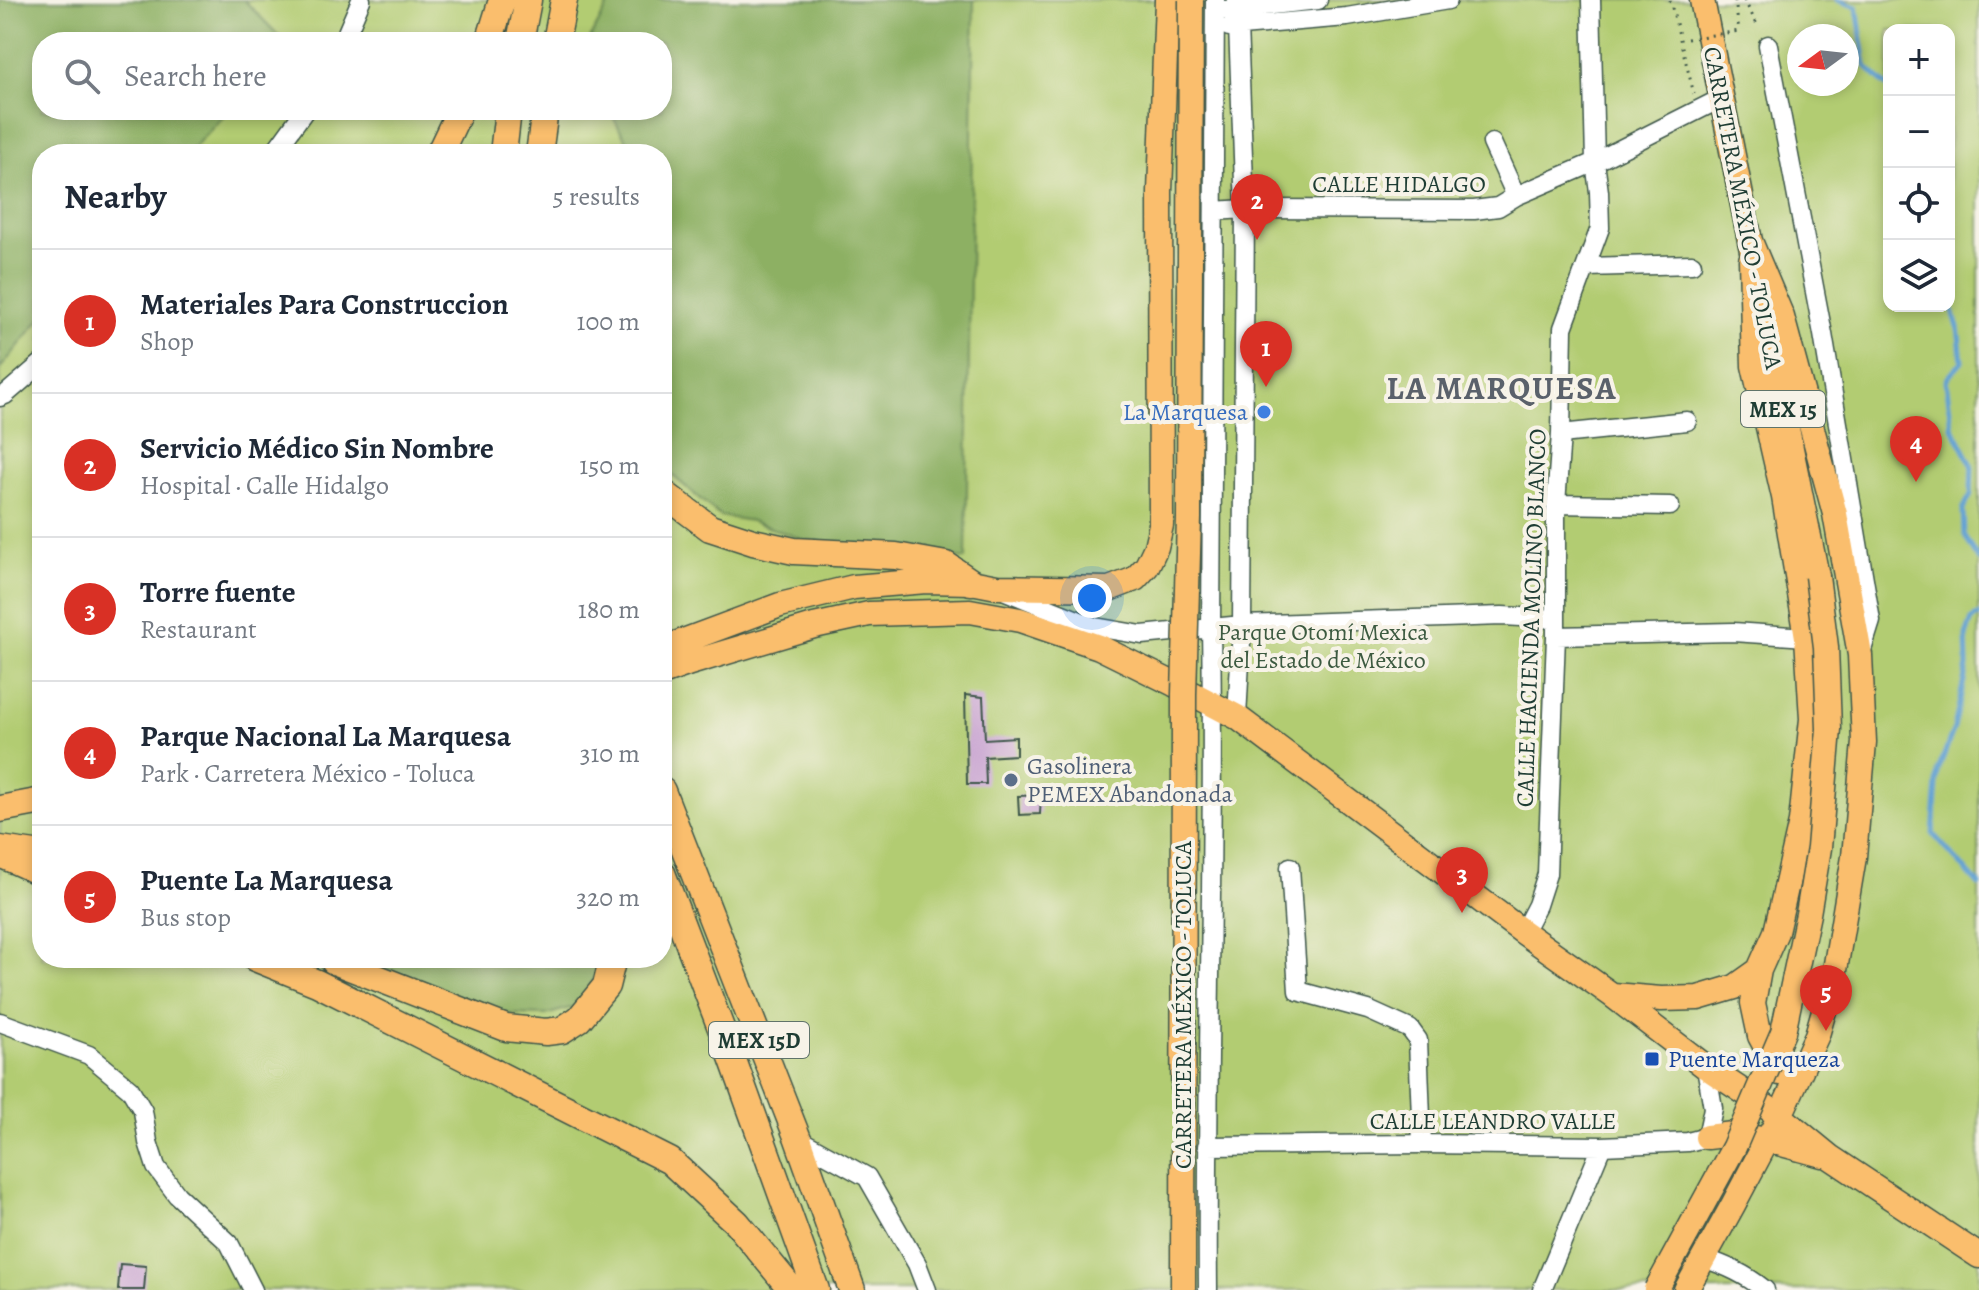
<!DOCTYPE html>
<html lang="en">
<head>
<meta charset="utf-8">
<style>
	:root { --surface:#fff; --page:#f2f2f3; --text:#1f2937; --muted:#747a83; --line:#e0e1e3; --accent:#d93025 }
	body { margin:0; font-family:Alegreya,serif; background:var(--page); color:var(--text) }
	.controls { position:absolute; right:24px; top:24px; display:grid; overflow:hidden; border-radius:16px; box-shadow:0 4px 12px #0003 }
	.controls button { width:72px; height:72px; display:grid; place-items:center; padding:0; border:0; border-bottom:2px solid var(--line); background:var(--surface); color:var(--text); font:40px sans-serif }
	.compass { position:absolute; left:1787px; top:24px; width:72px; height:72px; border-radius:50%; background:var(--surface); box-shadow:0 4px 12px #0003; rotate:255deg }
	.you { position:absolute; left:1092px; top:598px; width:28px; height:28px; margin:-20px; border:6px solid #fff; border-radius:50%; background:#1a73e8; box-shadow:0 0 0 12px #1a73e833 }
	.badge { display:grid; place-items:center; width:52px; height:52px; border-radius:50%; background:var(--accent); color:#fff; font-size:26px; font-weight:700 }
	.pin { position:absolute; translate:-50% -66px; filter:drop-shadow(0 2px 4px #0008) }
	.pin::after { content:''; position:absolute; top:42px; width:28px; height:24px; background:inherit; clip-path:polygon(0 0,100% 0,50% 100%) }
	.list { margin:0; padding:0; list-style:none }
	h2 { display:flex; justify-content:space-between; align-items:center; height:104px; margin:0; padding:0 32px; font-size:34px }
	h2 small { font-size:26px; font-weight:400; color:var(--muted) }
	.list li { display:grid; grid-template-columns:52px 1fr auto; gap:24px; align-items:center; box-sizing:border-box; height:144px; padding:0 32px; border-top:2px solid var(--line) }
	.list b { display:block; font-size:30px; white-space:nowrap }
	.list p { margin:0; font-size:26px; white-space:nowrap; color:var(--muted) }
	.list em { font-size:26px; font-style:normal; color:var(--muted) }
	.icon { flex:none; width:44px; height:44px; fill:none; stroke:currentColor; stroke-width:2; stroke-linecap:round; stroke-linejoin:round }
	.map { position:relative; flex:none; width:1979px; height:1290px; overflow:hidden }
	.search { position:absolute; background:var(--surface); box-shadow:0 4px 12px #0003; left:32px; top:32px; width:640px; height:88px; display:flex; align-items:center; gap:20px; box-sizing:border-box; padding:0 28px; border-radius:32px; color:var(--muted); font-size:30px }
	.panel { position:absolute; background:var(--surface); box-shadow:0 4px 12px #0003; left:32px; top:144px; width:640px; height:824px; border-radius:32px }
	.map>svg:first-child { display:block }
</style>
</head>
<body>
<div class="map">
<svg width="1979" height="1290" viewBox="0 0 1979 1290">
	<rect width="100%" height="100%" fill="#f7f3e8"/>
	<filter id="ink" filterUnits="userSpaceOnUse"><feTurbulence type="fractalNoise" baseFrequency=".0125" numOctaves="2"/><feDisplacementMap in="SourceGraphic" scale="16" xChannelSelector="R" yChannelSelector="G"/><feConvolveMatrix kernelMatrix="1 2 1 2 8 2 1 2 1" color-interpolation-filters="sRGB"/></filter>
	<filter id="wash" filterUnits="userSpaceOnUse"><feTurbulence type="fractalNoise" baseFrequency=".006" numOctaves="4" result="noise"/><feDisplacementMap in="SourceGraphic" scale="32" xChannelSelector="R" yChannelSelector="G"/><feGaussianBlur stdDeviation="1.8" result="paint"/><feColorMatrix in="noise" values="0 0 0 0 0 0 0 0 0 0 0 0 0 0 0 0 0 1.4 0 .05"/><feComposite in="paint" operator="in"/></filter>
	<g filter="url(#wash)">
		<rect width="100%" height="100%" fill="#ece5c8"/>
		<path fill="#b2cc72" stroke="#688453" stroke-width="2" fill-rule="evenodd" d="M 0,0 L 1979,0 L 1979,1290 L 0,1290 ZM 1889,30 L 1949,30 L 1949,306 L 1889,306 ZM 1799,36 L 1847,36 L 1847,84 L 1799,84 ZM 42,42 L 662,42 L 662,110 L 42,110 ZM 42,154 L 662,154 L 662,958 L 42,958 Z"/>
		<path fill="#8db064" stroke="#56764c" stroke-width="2" d="M 0,0 L 244,0 L 285,42 L 42,42 L 42,110 L 230,110 L 187,154 L 42,154 L 42,317 L 0,369 Z
			M 611,0 L 974,0 L 966,559 L 805,540 L 751,521 L 720,516 L 665,469 L 662,464 L 662,154 L 628,154 L 630,147 L 609,110 L 662,110 L 662,42 L 588,42 Z
			M 356,958 L 598,958 L 598,973 L 577,1006 L 546,1015 L 505,1014 Z"/>
		<g fill="none" stroke-linecap="round" stroke-linejoin="round">
			<path stroke="#60a0d3" stroke-width="5" d="M 1837,0 L 1857,7 L 1866,66 L 1889,88
				M 1949,298 L 1958,327 L 1962,361 L 1946,380 L 1952,426 L 1972,465 L 1971,495 L 1963,509 L 1964,535 L 1979,560
				M 1979,615 L 1972,619 L 1966,636 L 1967,666 L 1954,728 L 1938,771 L 1933,834 L 1979,885"/>
		</g>
		<g id="blocks">
			<path fill="#c9a5d2" d="M 965,695 L 983,697 L 985,739 L 1016,737 L 1016,755 L 985,757 L 986,784 L 967,784 Z
				M 1041,795 L 1040,814 L 1019,815 L 1018,796 Z
				M 120,1264 L 146,1266 L 144,1290 L 118,1290 Z"/>
		</g>
	</g>
	<g filter="url(#ink)">
		<use href="#blocks" fill-opacity="0" stroke="#3e564a" stroke-width="2"/>
		<g fill="none" stroke-linecap="round" stroke-linejoin="round">
			<g stroke="#3e564a" stroke-width="21">
				<path id="minor" d="M 1237,0 L 1245,209 L 1242,625 L 1237,717
					M 1225,10 L 1318,0
					M 1229,27 L 1347,17 L 1448,0
					M 343,42 L 361,0
					M 1768,45 L 1823,334 L 1871,621 L 1861,653
					M 1492,143 L 1516,196
					M 273,154 L 305,110
					M 1214,211 L 1245,209 L 1474,210 L 1498,207 L 1516,196 L 1595,162 L 1720,99
					M 1587,267 L 1692,264
					M 0,397 L 5,395 L 42,363
					M 1561,434 L 1687,421
					M 1556,504 L 1670,506
					M 1003,590 L 1095,627 L 1142,635 L 1242,625 L 1502,616 L 1556,619
					M 1556,636 L 1733,632 L 1807,637
					M 1290,867 L 1298,991 L 1368,1010 L 1410,1029 L 1418,1040 L 1422,1144
					M 1523,932 L 1537,905 L 1547,874 L 1556,636 L 1556,504 L 1561,434 L 1563,328 L 1600,228 L 1599,192 L 1595,162 L 1591,0
					M 0,1022 L 89,1055 L 130,1089 L 143,1111 L 148,1142 L 156,1167 L 177,1195 L 229,1243 L 253,1290
					M 798,1139 L 867,1177 L 917,1264 L 927,1290
					M 1207,1146 L 1422,1144 L 1602,1146 L 1688,1142 L 1707,1137 L 1713,1108 L 1706,1067
					M 1703,1258 C 1727,1266 1745,1274 1765,1290
					M 1208,1290 C 1206,1069 1215,848 1211,628 L 1215,0
					M 1542,1290 L 1602,1146"/>
			</g>
			<g stroke="#3e564a" stroke-width="27">
				<path id="major" d="M 1702,0 L 1753,256
					M 1764,316 L 1817,576
					M 662,649 L 780,605 L 854,587 L 926,581 L 971,582 L 997,587 L 1109,589 L 1135,579 L 1147,566 L 1156,547 L 1161,525 L 1160,192 L 1167,0
					M 662,673 L 690,663 L 814,626 L 869,614 L 970,611 L 1020,620 L 1099,647 L 1174,684 L 1237,717 L 1523,932 L 1612,995 L 1706,1067 L 1780,1116 L 1830,1157 L 1979,1256
					M 0,848 L 42,854
					M 1759,970 L 1753,1003 L 1760,1036 L 1780,1073
					M 1613,995 L 1661,999 L 1698,998 L 1735,987 L 1759,970 L 1776,932 L 1801,822 L 1812,719 L 1807,637 L 1784,497 L 1754,366 L 1751,260
					M 1707,1137 L 1733,1134 L 1767,1140 L 1822,1155
					M 1686,1290 L 1733,1205 L 1780,1116 L 1817,1035 L 1834,976 L 1854,857 L 1864,742 L 1860,655 L 1835,514 L 1782,317 L 1750,241"/>
			</g>
			<g stroke="#3e564a" stroke-width="29">
				<path id="highway" d="M 489,42 L 502,0
					M 520,42 L 528,0
					M 556,42 L 564,0
					M 439,154 L 460,110
					M 503,154 L 508,110
					M 539,154 L 545,110
					M 662,492 L 710,528 L 753,542 L 794,551 L 896,556 L 946,565 L 971,582
					M 662,791 L 798,1139 L 852,1290
					M 0,809 L 42,801
					M 0,854 L 42,873
					M 662,873 L 732,1057 L 816,1290
					M 255,958 L 317,983 L 670,1161 L 737,1223 L 792,1290
					M 332,958 L 334,961 L 506,1028 L 546,1032 L 562,1030 L 579,1019 L 606,986 L 611,966 L 610,958"/>
			</g>
			<path stroke="#3e564a" stroke-width="3" stroke-dasharray="2 6" stroke-linecap="butt" d="M 1670,0 L 1694,94
				M 1735,0 L 1739,31
				M 1744,0 L 1759,28"/>
			<use href="#minor" stroke="#fff" stroke-width="18"/>
			<use href="#major" stroke="#fabe6d" stroke-width="24"/>
			<use href="#highway" stroke="#fabe6d" stroke-width="26"/>
			<g stroke="#3e564a" stroke-width="27" stroke-linecap="butt">
				<path id="major-bridge" d="M 1183,1290 L 1184,694 L 1189,518 L 1191,0
					M 1656,1290 L 1734,1147 L 1783,1032 L 1808,914 L 1819,848 L 1829,729 L 1826,647 L 1817,576"/>
			</g>
			<path stroke="#3e564a" stroke-width="3" stroke-dasharray="2 6" stroke-linecap="butt" d="M 1687,39 L 1739,31"/>
			<use href="#major-bridge" stroke="#fabe6d" stroke-width="24"/>
		</g>
	</g>
	<circle fill="#3f7fe0" stroke="#f7f3e8" stroke-width="3" cx="1264" cy="412" r="8"/>
	<circle fill="#5c6f8a" stroke="#f7f3e8" stroke-width="3" cx="1011" cy="780" r="8"/>
	<rect fill="#1a4fb4" stroke="#f7f3e8" stroke-width="3" x="1644" y="1051" width="16" height="16" rx="4"/>
	<g text-anchor="middle" stroke-width="8" stroke-linejoin="round" paint-order="stroke">
		<g fill="#f7f3e8" stroke="#60746a" stroke-width="2">
			<rect x="1741" y="391" width="84" height="36" rx="6"/>
			<rect x="709" y="1022" width="100" height="36" rx="6"/>
		</g>
		<g font-size="22" font-weight="bold" fill="#1f3d34">
			<text x="1783" y="417">MEX 15</text>
			<text x="759" y="1048">MEX 15D</text>
		</g>
		<g font-size="24" fill="#1f3d34" stroke="#f7f3e8">
			<text x="1399" y="192">CALLE HIDALGO</text>
			<text transform="translate(1743 208) rotate(79)" y="8">CARRETERA MÉXICO - TOLUCA</text>
			<text transform="translate(1531 618) rotate(-88)" y="8">CALLE HACIENDA MOLINO BLANCO</text>
			<text transform="translate(1183 1005) rotate(-90)" y="8">CARRETERA MÉXICO - TOLUCA</text>
			<text x="1493" y="1129">CALLE LEANDRO VALLE</text>
		</g>
		<g font-size="24" fill="#366cbe" stroke="#f7f3e8" text-anchor="end">
			<text x="1248" y="420">La Marquesa</text>
		</g>
		<g font-size="24" fill="#3c5a40" stroke="#f7f3e8">
			<text x="1323" y="640">Parque Otomí Mexica<tspan x="1323" dy="28">del Estado de México</tspan></text>
		</g>
		<g font-size="24" fill="#4e5e75" stroke="#f7f3e8" text-anchor="start">
			<text x="1027" y="774">Gasolinera<tspan x="1027" dy="28">PEMEX Abandonada</tspan></text>
		</g>
		<g font-size="24" fill="#164399" stroke="#f7f3e8" text-anchor="start">
			<text x="1668" y="1067">Puente Marqueza</text>
		</g>
		<g font-size="32" font-weight="bold" letter-spacing="2" fill="#5a616b" stroke="#f7f3e8">
			<text x="1502" y="399">LA MARQUESA</text>
		</g>
	</g>
</svg>
<div class="controls">
<button>+</button>
<button>−</button>
<button><svg class="icon" aria-label="locate" viewBox="0 0 24 24"><circle cx="12" cy="12" r="6"/><path d="M12 2v4M12 18v4M2 12h4M18 12h4"/></svg></button>
<button><svg class="icon" aria-label="layers" viewBox="0 0 24 24"><path d="M12 4l9 5-9 5-9-5zM3 14l9 5 9-5"/></svg></button>
</div>
<svg class="compass" viewBox="-18 -18 36 36"><path d="M0-13l5 13h-10z" fill="#e53935"/><path d="M0 13l5-13h-10z" fill="#747a83"/></svg>
<div class="you"></div>
<div class="pin badge" style="left:1266px;top:387px">1</div>
<div class="pin badge" style="left:1257px;top:240px">2</div>
<div class="pin badge" style="left:1462px;top:913px">3</div>
<div class="pin badge" style="left:1916px;top:482px">4</div>
<div class="pin badge" style="left:1826px;top:1031px">5</div>
<div class="search"><svg class="icon" aria-label="search" viewBox="0 0 24 24"><circle cx="10" cy="10" r="6"/><path d="M15 15l6 6"/></svg>Search here</div>
<section class="panel">
<h2>Nearby<small>5 results</small></h2>
<ul class="list">
<li><span class="badge">1</span><div><b>Materiales Para Construccion</b><p>Shop</p></div><em>100 m</em></li>
<li><span class="badge">2</span><div><b>Servicio Médico Sin Nombre</b><p>Hospital · Calle Hidalgo</p></div><em>150 m</em></li>
<li><span class="badge">3</span><div><b>Torre fuente</b><p>Restaurant</p></div><em>180 m</em></li>
<li><span class="badge">4</span><div><b>Parque Nacional La Marquesa</b><p>Park · Carretera México - Toluca</p></div><em>310 m</em></li>
<li><span class="badge">5</span><div><b>Puente La Marquesa</b><p>Bus stop</p></div><em>320 m</em></li>
</ul>
</section>
</div>
</body>
</html>
